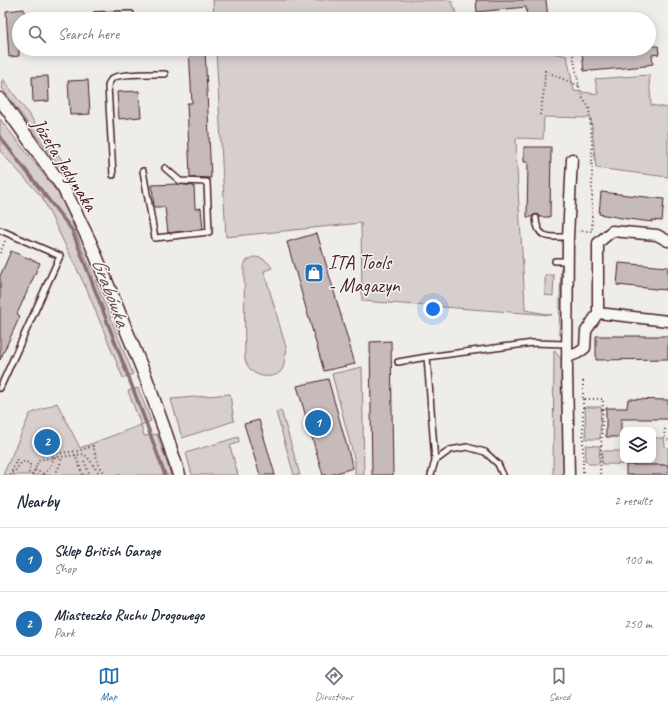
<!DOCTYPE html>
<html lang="en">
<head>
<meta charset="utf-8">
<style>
	:root { --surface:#fff; --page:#f2f2f3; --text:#1f2937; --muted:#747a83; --line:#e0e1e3; --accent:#1f6fb2 }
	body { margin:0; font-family:Caveat,sans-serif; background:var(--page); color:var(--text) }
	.controls { position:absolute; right:12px; bottom:12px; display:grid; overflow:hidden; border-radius:8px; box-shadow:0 2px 10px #0003 }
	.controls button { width:36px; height:36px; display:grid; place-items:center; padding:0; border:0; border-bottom:1px solid var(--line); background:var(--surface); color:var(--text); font:20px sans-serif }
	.you { position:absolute; left:433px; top:309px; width:14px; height:14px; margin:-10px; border:3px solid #fff; border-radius:50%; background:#1a73e8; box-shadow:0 0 0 6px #1a73e833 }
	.badge { display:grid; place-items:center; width:26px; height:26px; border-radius:50%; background:var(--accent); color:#fff; font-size:13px; font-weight:700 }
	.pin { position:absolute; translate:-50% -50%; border:2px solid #fff; box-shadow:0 1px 4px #0006 }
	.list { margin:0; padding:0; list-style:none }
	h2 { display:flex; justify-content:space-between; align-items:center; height:52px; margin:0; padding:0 16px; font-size:17px }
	h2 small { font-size:13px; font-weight:400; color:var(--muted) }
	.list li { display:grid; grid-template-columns:26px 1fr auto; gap:12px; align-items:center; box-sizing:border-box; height:64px; padding:0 16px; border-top:1px solid var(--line) }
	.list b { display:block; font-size:15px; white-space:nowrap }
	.list p { margin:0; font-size:13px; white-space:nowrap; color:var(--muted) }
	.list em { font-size:13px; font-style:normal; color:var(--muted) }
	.icon { flex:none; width:22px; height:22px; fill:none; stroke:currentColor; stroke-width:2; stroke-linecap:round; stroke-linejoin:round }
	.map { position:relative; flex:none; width:668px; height:475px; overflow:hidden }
	.search { position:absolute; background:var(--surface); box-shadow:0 2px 10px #0003; left:12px; right:12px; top:12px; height:44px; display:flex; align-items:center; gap:10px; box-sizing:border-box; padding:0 14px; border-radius:22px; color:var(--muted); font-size:15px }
	.sheet { height:180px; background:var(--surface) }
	nav { display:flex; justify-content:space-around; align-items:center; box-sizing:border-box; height:56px; border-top:1px solid var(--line); background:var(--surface); font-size:11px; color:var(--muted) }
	nav a { display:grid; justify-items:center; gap:2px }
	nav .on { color:var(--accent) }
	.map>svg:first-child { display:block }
</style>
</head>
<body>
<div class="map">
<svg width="668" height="475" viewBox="0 0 668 475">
	<rect width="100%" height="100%" fill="#efedea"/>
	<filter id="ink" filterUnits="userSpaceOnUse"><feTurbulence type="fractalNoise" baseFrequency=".025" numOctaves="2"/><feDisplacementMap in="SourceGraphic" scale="8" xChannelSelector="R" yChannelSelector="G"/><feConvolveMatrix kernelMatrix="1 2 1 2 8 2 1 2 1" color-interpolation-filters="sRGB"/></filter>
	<g filter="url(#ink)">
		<path fill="#d7cfce" stroke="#90777c" d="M 213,0 L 449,0 L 452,2 L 459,19 L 214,19 Z
			M 216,49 L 537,49 L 567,56 L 574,91 L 598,94 L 595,79 L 649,75 L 651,105 L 668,108 L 668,177 L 596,168 L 591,118 L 544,117 L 543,139 L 516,138 C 517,195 523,252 525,310 L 552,315 L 362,301 L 361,223 L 226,237 Z
			M 3,79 L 67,167 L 59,166 L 2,88 Z
			M 0,119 L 62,198 L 133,374 L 123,378 L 87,290 L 42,197 L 0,151 Z
			M 254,257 C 262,257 268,261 272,268 L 264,271 L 287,351 C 283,358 286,367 280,372 C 278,375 275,375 272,376 C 259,378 248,372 245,359 L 244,266 L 246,261 Z
			M 561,267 L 563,269 L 563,335 L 561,335 L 559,334 L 559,331 Z
			M 545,275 L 554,275 L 553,296 L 545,295 Z
			M 554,350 L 564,363 L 565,475 L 553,475 Z
			M 362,367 L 364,475 L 355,475 L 355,462 L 332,374 Z
			M 138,388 L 151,421 L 141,425 L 144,436 L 157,434 L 171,475 L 3,475 L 30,414 L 57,403 L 80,448 L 141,425 L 128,391 Z
			M 230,394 L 234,421 L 182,438 L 171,399 Z
			M 585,407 L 601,407 L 600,439 L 586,439 Z
			M 281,410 L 300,475 L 294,475 L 276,412 Z
			M 238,437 L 239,442 L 230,446 L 238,475 L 192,475 L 186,453 Z
			M 653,438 L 664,438 L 665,446 L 668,449 L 668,465 L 602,464 L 602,451 L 623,451 L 623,460 L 653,460 Z
			M 586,445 L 600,446 L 599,464 L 589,464 L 585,460 Z"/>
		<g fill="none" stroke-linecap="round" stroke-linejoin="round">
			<path stroke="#8a6f74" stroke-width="3.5" d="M 0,137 L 72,230 L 145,420 L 165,475"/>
		</g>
		<path fill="#c6babb" stroke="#4a1f2b" d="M 476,0 L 546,0 L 548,18 L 527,19 L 526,7 L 477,12 Z
			M 24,9 L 25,19 L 19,19 L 19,56 L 9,57 L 6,11 Z
			M 649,46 L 658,46 L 659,54 L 652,55 L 653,64 L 646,65 L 646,66 L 591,71 L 591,70 L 584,71 L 582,53 L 597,50 L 598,51 L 621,49 L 649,49 Z
			M 189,49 L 205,49 L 211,178 L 190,177 L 187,103 L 192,103 Z
			M 48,76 L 49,101 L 33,102 L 32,77 Z
			M 88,80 L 90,114 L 70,115 L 68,81 Z
			M 139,91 L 141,117 L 119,119 L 117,92 Z
			M 524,147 L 551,147 L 550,217 L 540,217 L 536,214 L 532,217 L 527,217 L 528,162 L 524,162 Z
			M 178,184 L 194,186 L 195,209 L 201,208 L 203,229 L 168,233 L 165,207 L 154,207 L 152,185 Z
			M 601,192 L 664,199 L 662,221 L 652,220 L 652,222 L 628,219 L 599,214 Z
			M 317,233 L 355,364 L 324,371 L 287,242 Z
			M 11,251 L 40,263 L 17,314 L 20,316 L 0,360 L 0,276 Z
			M 619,263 L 668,267 L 668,288 L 666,288 L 666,290 L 617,285 Z
			M 596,336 L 668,336 L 668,359 L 596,360 Z
			M 391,341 L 393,475 L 372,475 L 370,342 Z
			M 328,379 L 353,468 L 330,475 L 323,475 L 297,386 Z
			M 628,399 L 668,400 L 668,419 L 621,419 L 621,437 L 606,437 L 606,408 L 627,408 Z
			M 259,420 L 275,475 L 260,475 L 244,424 Z
			M 626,465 L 668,465 L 668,475 L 626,475 Z"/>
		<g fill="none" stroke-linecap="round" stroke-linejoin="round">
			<g stroke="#4a1f2b" stroke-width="8">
				<path id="service" d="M 96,19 L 96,15 L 131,14
					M 143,171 L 155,238 L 209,232 L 207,182 L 180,181 L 165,168
					M 113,175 L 108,86 C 109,82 110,80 113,78 C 120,73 154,74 165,74
					M 536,218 C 537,240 551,237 568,237
					M 0,230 L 60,256 L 0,388
					M 555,261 L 568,261
					M 427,357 L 533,343 L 567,344
					M 398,362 L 427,357 L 435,461
					M 431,475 L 435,461 L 450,450 L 467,447 L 485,452 L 498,464 L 503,475"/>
			</g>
			<g stroke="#4a1f2b" stroke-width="13">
				<path id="minor" d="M 598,313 L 668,321
					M 568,357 L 578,353 L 585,348 L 586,331 L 598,313 L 598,243 L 612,231 L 657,235 L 668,241
					M 569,475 L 567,370 L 568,237 L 572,159"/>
			</g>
			<g stroke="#4a1f2b" stroke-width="15">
				<path id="tertiary" d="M 0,99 L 64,189 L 91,244 L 146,378 L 167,437 L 179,475"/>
			</g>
			<path stroke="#4a1f2b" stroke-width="2" stroke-dasharray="1 3" stroke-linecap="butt" d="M 573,55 L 579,86 L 583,99 L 589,107 L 592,144 L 592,231 L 579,231
				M 540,115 L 544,90 L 545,71 L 579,86
				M 0,253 L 5,241
				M 583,381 L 583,399 L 603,399 L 600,475
				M 583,399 L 583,475
				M 665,429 L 664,436 L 668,440
				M 53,454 L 78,451 L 93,446 L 99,465 L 106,475
				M 75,455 L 83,475
				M 84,461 L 90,475
				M 35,470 L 46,475
				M 12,473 C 18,470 18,463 25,461 L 30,464 L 30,469 L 28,475
				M 10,475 L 18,457
				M 32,475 L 39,460 L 44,459 L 84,454 L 89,459 L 100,475
				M 44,475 C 48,468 54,463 53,454 L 49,454 L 47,451
				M 55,475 L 61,462 L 61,457"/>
			<use href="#service" stroke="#f6f6f2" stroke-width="5"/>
			<use href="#minor" stroke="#f6f6f2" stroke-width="10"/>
			<use href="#tertiary" stroke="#f6f6f2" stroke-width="12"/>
		</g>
	</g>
	<defs>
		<g id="shop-square" transform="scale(1)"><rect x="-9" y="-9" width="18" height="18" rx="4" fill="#1f6fb2" stroke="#f6f6f2"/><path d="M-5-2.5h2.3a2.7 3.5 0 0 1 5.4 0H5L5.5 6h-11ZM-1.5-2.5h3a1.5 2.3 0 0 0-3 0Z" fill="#fff"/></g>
	</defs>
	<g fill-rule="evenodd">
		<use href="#shop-square" x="314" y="273"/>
	</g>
	<g text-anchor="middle" stroke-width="3" stroke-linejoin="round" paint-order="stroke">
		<g font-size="20" fill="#4a1f2b" stroke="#f6f6f2">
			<text transform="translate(65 164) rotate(58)" y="7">Józefa Jedynaka</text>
		</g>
		<g font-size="20" fill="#4a1f2b" stroke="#f6f6f2" text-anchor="start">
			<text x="328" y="269">ITA Tools<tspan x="328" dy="23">- Magazyn</tspan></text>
		</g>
		<g font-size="21" font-style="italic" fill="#6f4e56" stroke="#f6f6f2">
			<text transform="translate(111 292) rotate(69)" y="7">Grabówka</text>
		</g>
	</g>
</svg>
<div class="controls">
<button><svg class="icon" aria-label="layers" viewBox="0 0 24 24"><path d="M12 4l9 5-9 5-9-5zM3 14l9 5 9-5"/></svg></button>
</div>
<div class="you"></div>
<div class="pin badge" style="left:318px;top:423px">1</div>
<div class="pin badge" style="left:47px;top:442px">2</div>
<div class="search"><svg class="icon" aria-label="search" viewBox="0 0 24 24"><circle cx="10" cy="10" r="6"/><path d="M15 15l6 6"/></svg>Search here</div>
</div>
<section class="sheet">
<h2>Nearby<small>2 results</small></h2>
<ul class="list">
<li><span class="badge">1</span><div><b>Sklep British Garage</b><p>Shop</p></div><em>100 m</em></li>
<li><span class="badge">2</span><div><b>Miasteczko Ruchu Drogowego</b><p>Park</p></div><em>250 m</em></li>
</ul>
</section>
<nav>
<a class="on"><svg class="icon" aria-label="map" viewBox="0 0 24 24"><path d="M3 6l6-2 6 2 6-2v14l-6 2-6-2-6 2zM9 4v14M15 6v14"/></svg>Map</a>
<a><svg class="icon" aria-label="directions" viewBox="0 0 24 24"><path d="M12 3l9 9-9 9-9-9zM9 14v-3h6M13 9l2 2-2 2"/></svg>Directions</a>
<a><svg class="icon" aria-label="saved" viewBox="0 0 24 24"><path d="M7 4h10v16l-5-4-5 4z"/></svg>Saved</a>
</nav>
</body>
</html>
